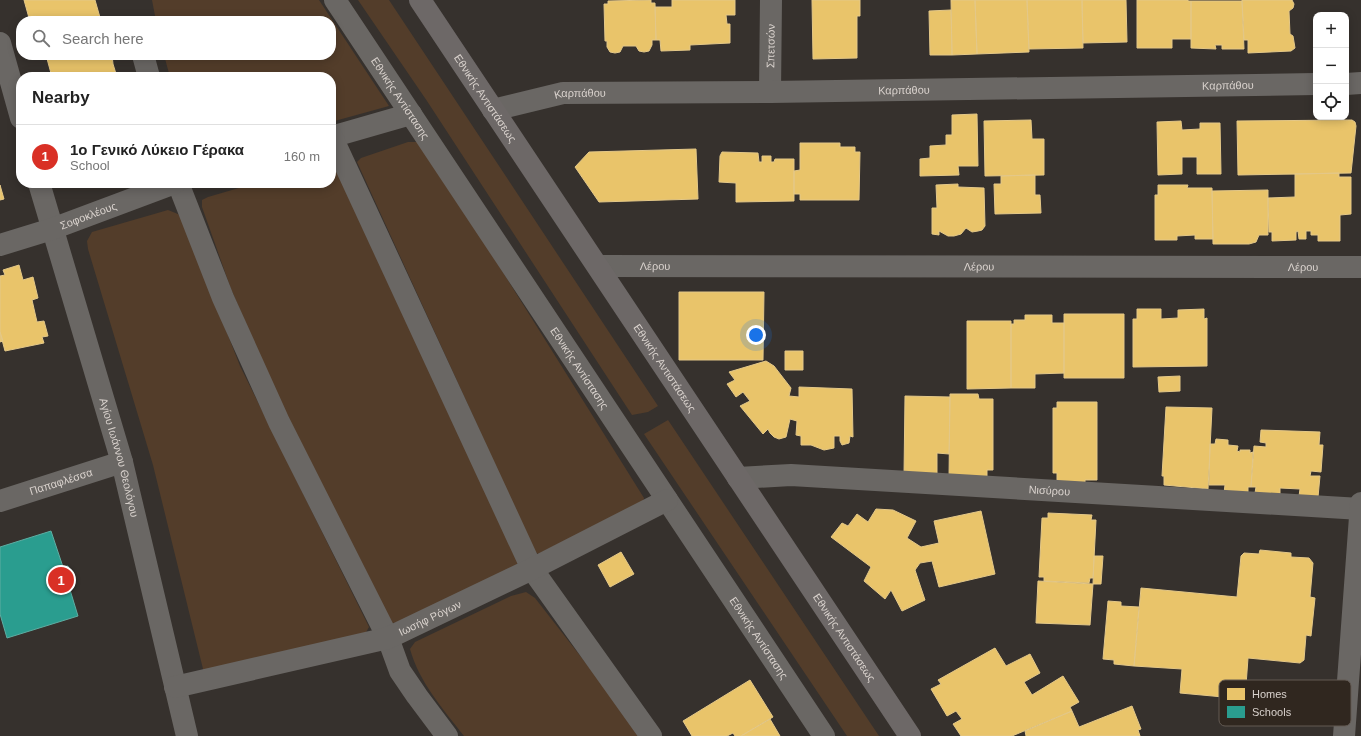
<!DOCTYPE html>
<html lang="en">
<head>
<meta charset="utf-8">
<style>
	:root { --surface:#fff; --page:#f6f6f6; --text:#222; --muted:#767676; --line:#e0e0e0; --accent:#d93025 }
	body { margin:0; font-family:Helvetica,sans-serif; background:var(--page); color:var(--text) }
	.controls { position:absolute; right:12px; top:12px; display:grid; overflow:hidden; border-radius:8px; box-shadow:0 2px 10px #0003 }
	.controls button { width:36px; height:36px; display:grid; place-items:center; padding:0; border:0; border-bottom:1px solid var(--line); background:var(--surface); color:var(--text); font:20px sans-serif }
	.you { position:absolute; left:756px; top:335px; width:14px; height:14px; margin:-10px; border:3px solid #fff; border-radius:50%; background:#1a73e8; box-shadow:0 0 0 6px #1a73e833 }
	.badge { display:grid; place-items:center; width:26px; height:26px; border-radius:50%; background:var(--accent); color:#fff; font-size:13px; font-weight:700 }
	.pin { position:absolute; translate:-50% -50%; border:2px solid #fff; box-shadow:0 1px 4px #0006 }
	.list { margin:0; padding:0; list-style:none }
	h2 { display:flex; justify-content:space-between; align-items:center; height:52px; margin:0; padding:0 16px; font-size:17px }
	h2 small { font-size:13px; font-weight:400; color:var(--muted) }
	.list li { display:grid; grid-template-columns:26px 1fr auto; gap:12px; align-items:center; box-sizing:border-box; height:64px; padding:0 16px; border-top:1px solid var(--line) }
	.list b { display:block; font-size:15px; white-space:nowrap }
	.list p { margin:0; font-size:13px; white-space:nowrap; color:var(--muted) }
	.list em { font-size:13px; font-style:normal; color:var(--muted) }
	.icon { flex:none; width:22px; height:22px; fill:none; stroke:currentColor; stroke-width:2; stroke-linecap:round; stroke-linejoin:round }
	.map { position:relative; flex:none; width:1361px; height:736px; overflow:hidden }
	.search { position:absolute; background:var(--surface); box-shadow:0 2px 10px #0003; left:16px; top:16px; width:320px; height:44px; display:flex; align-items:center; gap:10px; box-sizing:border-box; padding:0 14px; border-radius:16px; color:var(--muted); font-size:15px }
	.panel { position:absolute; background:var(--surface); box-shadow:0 2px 10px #0003; left:16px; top:72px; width:320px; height:116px; border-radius:16px }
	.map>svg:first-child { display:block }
</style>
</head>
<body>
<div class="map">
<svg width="1361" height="736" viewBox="0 0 1361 736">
	<rect width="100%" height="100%" fill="#36312d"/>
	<path fill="#533d2a" d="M 152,0 L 319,0 L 389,106 L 331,122 L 331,77 L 170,77 L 164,55 L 331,55 L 331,21 L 156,21 Z
		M 358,0 L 389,0 L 658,406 L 648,412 L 632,415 L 427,101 Z
		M 408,142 L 417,142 L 494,258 L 644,498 L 642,504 L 538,554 L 532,549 L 479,429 L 357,162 L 361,158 Z
		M 331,163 L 333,164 L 518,563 L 514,569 L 402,622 L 392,623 L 299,446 L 231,289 L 202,207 L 202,200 L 208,197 L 256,183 L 331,183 Z
		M 168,210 L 178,214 L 184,223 L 240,366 L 369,627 L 365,634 L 204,673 L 153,465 L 88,249 L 87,241 L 92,232 Z
		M 668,420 L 879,736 L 847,736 L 644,434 Z
		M 526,592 L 535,598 L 592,671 L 639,736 L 464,736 C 443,709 419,682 410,649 L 415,642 L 511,596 Z"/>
	<path fill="#e9c46a" stroke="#e4c888" d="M 24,0 L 95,0 L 101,21 L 37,21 L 36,16 L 29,18 Z
		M 651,0 L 651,3 L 655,3 L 656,40 L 652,40 L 652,45 L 649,51 L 644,52 L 639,51 L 636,46 L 623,46 L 620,52 L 615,53 L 610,52 L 607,47 L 607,41 L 605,41 L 604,4 L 608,4 L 608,1 Z
		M 672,0 L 735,0 L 735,15 L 726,15 L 727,24 L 730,24 L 730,43 L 690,45 L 690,50 L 661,51 L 660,40 L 656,40 L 655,7 L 672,7 Z
		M 812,0 L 860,0 L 860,16 L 857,16 L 857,58 L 813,59 Z
		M 951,0 L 975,0 L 977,54 L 952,55 Z
		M 975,0 L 1027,0 L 1029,52 L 977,54 Z
		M 1027,0 L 1082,0 L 1083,48 L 1029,49 Z
		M 1082,0 L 1126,0 L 1127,42 L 1083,43 Z
		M 1137,0 L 1188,0 L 1188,1 L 1191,1 L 1191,39 L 1172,39 L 1172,48 L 1137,48 Z
		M 1242,0 L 1292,0 L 1294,4 L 1293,8 L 1289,11 L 1290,34 L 1293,36 L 1295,48 L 1291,51 L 1248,53 L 1248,40 L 1244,40 Z
		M 1191,1 L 1242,1 L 1244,49 L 1222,49 L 1222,45 L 1215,45 L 1216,49 L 1191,48 Z
		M 951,10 L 952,55 L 930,55 L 929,11 Z
		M 46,55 L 112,55 L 113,64 L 117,77 L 52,77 Z
		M 977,114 L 978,166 L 958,166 L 959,175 L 920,176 L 920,159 L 930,158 L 930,146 L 946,145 L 946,135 L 952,135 L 952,115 Z
		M 1031,120 L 1032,139 L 1044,139 L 1044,175 L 985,176 L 984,121 Z
		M 1352,120 L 1355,122 L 1356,126 L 1351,173 L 1238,175 L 1237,121 Z
		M 1181,121 L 1182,130 L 1200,129 L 1200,123 L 1220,123 L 1221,174 L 1197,174 L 1197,157 L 1182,157 L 1182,174 L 1158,175 L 1157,122 Z
		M 800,143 L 840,143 L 840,147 L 855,147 L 855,152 L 860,152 L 859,200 L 800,200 L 800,194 L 794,194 L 794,171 L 800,170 Z
		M 696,149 L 698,199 L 599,202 L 575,167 L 589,152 Z
		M 722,152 L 758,153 L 759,162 L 762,162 L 762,156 L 771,156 L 771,162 L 774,162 L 775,159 L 794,159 L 794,201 L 736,202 L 736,183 L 719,182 L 720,156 Z
		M 1339,173 L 1339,177 L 1351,177 L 1351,214 L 1340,215 L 1340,241 L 1318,241 L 1318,235 L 1311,235 L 1311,231 L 1306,231 L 1306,239 L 1299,239 L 1298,231 L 1296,232 L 1296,240 L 1272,241 L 1272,232 L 1269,232 L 1268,198 L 1295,197 L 1295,174 Z
		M 1035,175 L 1035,195 L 1040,195 L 1041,213 L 995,214 L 994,184 L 1001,184 L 1001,176 Z
		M 958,184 L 958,187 L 984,188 L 985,226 L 982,230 L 978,231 L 972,232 L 966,228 L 961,234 L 954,236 L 948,236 L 939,231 L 939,235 L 932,234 L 932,208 L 937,208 L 936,185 Z
		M 0,185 L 4,199 L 0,200 Z
		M 1158,185 L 1188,185 L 1187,188 L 1212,188 L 1213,239 L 1195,239 L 1195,235 L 1177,236 L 1177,240 L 1155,240 L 1155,195 L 1158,195 Z
		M 1268,190 L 1268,235 L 1259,235 L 1256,242 L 1249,244 L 1213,244 L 1212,191 Z
		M 19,265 L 23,280 L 33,277 L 38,298 L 32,300 L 37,322 L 44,321 L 48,336 L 42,337 L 44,343 L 5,351 L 0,332 L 0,276 L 5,275 L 3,270 Z
		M 679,292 L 764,292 L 763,360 L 679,360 Z
		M 1137,309 L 1161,309 L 1161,319 L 1178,318 L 1178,310 L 1204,309 L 1204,319 L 1207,318 L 1207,366 L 1133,367 L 1133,319 L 1137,319 Z
		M 1064,314 L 1124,314 L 1124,378 L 1064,378 Z
		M 1025,315 L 1052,315 L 1052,323 L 1064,323 L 1064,373 L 1035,374 L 1035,388 L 1011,388 L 1011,324 L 1014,324 L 1014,320 L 1025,320 Z
		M 967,321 L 1011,321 L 1011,388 L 967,389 Z
		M 0,332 L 3,341 L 0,342 Z
		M 785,351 L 803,351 L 803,370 L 785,370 Z
		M 766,361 L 774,366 L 791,388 L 789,396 L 799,397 L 799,387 L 852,389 L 853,437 L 850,436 L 849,443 L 842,445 L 840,441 L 840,436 L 834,436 L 834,448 L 824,450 L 811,445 L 801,445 L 801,436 L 796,435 L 797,421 L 790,419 L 786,437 L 779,439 L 774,437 L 770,433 L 768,429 L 763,434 L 740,406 L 750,401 L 743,392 L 736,397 L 727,384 L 735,380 L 729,372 Z
		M 1180,376 L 1180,391 L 1159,392 L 1158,377 Z
		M 950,394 L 978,394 L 979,399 L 993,399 L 993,470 L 987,470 L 987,478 L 949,478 Z
		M 905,396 L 950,397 L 949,454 L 937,453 L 937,475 L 904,475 Z
		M 1057,402 L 1097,402 L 1097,480 L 1085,480 L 1085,484 L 1057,484 L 1057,473 L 1053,473 L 1053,408 L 1057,408 Z
		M 1166,407 L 1212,408 L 1208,489 L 1164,485 L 1164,476 L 1162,476 Z
		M 1261,430 L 1320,432 L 1319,445 L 1323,445 L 1321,472 L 1311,471 L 1310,476 L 1320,476 L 1318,497 L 1299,496 L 1300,489 L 1280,488 L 1280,495 L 1255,493 L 1256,487 L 1251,487 L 1254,446 L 1266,447 L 1266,443 L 1260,442 Z
		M 1216,439 L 1228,440 L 1228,445 L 1238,446 L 1237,451 L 1240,452 L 1240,450 L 1250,450 L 1250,453 L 1253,452 L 1251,487 L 1248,487 L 1248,494 L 1224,493 L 1225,485 L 1209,485 L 1210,444 L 1215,444 Z
		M 876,509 L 893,510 L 916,521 L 907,538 L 921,547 L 939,543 L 934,521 L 981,511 L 995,574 L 939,587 L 932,561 L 920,563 L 915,570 L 925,600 L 902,611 L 891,590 L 885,599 L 864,581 L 871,567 L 831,537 L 842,523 L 848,526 L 857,514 L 868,522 Z
		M 1048,513 L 1092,515 L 1091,520 L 1096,520 L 1093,578 L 1090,578 L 1089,583 L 1044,581 L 1044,577 L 1039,577 L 1042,518 L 1048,518 Z
		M 1260,550 L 1291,553 L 1291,557 L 1309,558 L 1313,563 L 1310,597 L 1315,598 L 1311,636 L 1306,635 L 1304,660 L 1300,663 L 1248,658 L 1245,699 L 1180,693 L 1182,669 L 1134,666 L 1141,588 L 1237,597 L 1241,556 L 1244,553 L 1259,554 Z
		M 621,552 L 634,574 L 610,587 L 598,565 Z
		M 1094,556 L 1103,556 L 1101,584 L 1093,584 Z
		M 1038,581 L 1093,584 L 1090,625 L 1036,623 Z
		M 1108,601 L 1121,602 L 1121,606 L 1139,607 L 1134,666 L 1114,664 L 1114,660 L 1103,659 Z
		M 995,648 L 1006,666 L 1030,654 L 1040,673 L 1024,682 L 1032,695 L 1063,676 L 1079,702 L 1070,707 L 1072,711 L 1012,736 L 961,736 L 953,724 L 962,719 L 956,711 L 947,716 L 931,689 L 941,684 L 938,680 Z
		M 750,680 L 773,717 L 741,736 L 735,736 L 733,733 L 727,736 L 692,736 L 683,721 Z
		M 1132,706 L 1141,729 L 1138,730 L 1140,736 L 1026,736 L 1025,731 L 1072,711 L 1079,727 Z
		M 770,719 L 780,736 L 741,736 Z"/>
	<path fill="#2a9d8f" stroke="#5eada2" d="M 51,531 L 63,567 L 68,566 L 72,579 L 67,580 L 78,616 L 7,638 L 0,614 L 0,547 Z"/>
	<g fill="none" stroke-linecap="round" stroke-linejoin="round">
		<g stroke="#6a6764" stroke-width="22">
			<path id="s1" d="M 335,0 L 824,736"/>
			<path d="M 0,43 L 21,118"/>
			<path d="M 143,55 L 149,77"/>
			<path d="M 1346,84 L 1361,83"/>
			<path id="s2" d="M 770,92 L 771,0"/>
			<path id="s3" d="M 493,110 L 563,93 L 770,92 L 1316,84"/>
			<path d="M 331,137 L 411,114"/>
			<path d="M 332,137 L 532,569 L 651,736"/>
			<path id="s4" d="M 39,183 L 122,462 L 187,736"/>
			<path d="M 178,183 L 223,298 L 279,422 L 388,638 L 400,671 L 417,696 L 447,736"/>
			<path id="s5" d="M 0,245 L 52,229 L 175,183"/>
			<path id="s6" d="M 598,266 L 1361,267"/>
			<path id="s7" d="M 738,478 L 791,475 L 1361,509"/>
			<path id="s8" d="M 0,501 L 122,462"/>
			<path id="s9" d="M 175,687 L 388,638 L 532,569 L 667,500"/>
			<path d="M 1344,736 L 1361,503"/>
		</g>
		<path stroke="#6d6867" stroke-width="22" id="s10" d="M 420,0 L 910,736"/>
	</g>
	<g text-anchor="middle" stroke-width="4" stroke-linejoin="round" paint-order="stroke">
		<g font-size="11" fill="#d9d2cd" stroke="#30271f">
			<text dy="4" stroke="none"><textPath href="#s2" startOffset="46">Σπετσών</textPath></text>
			<text dy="4" stroke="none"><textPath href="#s3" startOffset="737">Καρπάθου</textPath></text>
			<text dy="4" stroke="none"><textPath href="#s3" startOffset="413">Καρπάθου</textPath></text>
			<text dy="4" stroke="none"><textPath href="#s3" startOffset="89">Καρπάθου</textPath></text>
			<text dy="4" stroke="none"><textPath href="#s1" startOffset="118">Εθνικής Αντίστασης</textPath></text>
			<text dy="4" stroke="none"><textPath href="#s10" startOffset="118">Εθνικής Αντιστάσεως</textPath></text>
			<text dy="4" stroke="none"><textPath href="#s5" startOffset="93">Σοφοκλέους</textPath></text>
			<text dy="4" stroke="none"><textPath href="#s6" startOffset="57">Λέρου</textPath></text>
			<text dy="4" stroke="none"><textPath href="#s6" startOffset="381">Λέρου</textPath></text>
			<text dy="4" stroke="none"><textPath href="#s6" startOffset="705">Λέρου</textPath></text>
			<text dy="4" stroke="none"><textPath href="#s1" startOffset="442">Εθνικής Αντίστασης</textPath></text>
			<text dy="4" stroke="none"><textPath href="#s10" startOffset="442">Εθνικής Αντιστάσεως</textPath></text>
			<text dy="4" stroke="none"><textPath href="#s4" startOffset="286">Αγίου Ιωάννου Θεολόγου</textPath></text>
			<text dy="4" stroke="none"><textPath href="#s8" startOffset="64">Παπαφλέσσα</textPath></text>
			<text dy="4" stroke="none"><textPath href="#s7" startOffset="312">Νισύρου</textPath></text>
			<text dy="4" stroke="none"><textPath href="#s9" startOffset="265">Ιωσήφ Ρόγων</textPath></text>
			<text dy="4" stroke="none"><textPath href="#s1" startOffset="766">Εθνικής Αντίστασης</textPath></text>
			<text dy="4" stroke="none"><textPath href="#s10" startOffset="766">Εθνικής Αντιστάσεως</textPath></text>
		</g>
	</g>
	<rect x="1219" y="680" width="132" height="46" rx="6" fill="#30271f" stroke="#635a53" stroke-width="1"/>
	<rect x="1227" y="688" width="18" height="12" fill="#e9c46a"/>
	<rect x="1227" y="706" width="18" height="12" fill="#2a9d8f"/>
	<g font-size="11" fill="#d9d2cd">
		<text x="1252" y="698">Homes</text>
		<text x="1252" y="716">Schools</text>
	</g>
</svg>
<div class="controls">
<button>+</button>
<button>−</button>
<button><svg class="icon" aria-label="locate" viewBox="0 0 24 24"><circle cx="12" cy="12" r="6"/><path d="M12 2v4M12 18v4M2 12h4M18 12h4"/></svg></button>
</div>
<div class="you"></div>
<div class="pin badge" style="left:61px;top:580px">1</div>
<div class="search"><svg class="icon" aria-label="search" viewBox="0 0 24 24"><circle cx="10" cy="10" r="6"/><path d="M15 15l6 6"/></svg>Search here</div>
<section class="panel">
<h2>Nearby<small></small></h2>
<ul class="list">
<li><span class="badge">1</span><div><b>1ο Γενικό Λύκειο Γέρακα</b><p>School</p></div><em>160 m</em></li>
</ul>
</section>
</div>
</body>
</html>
